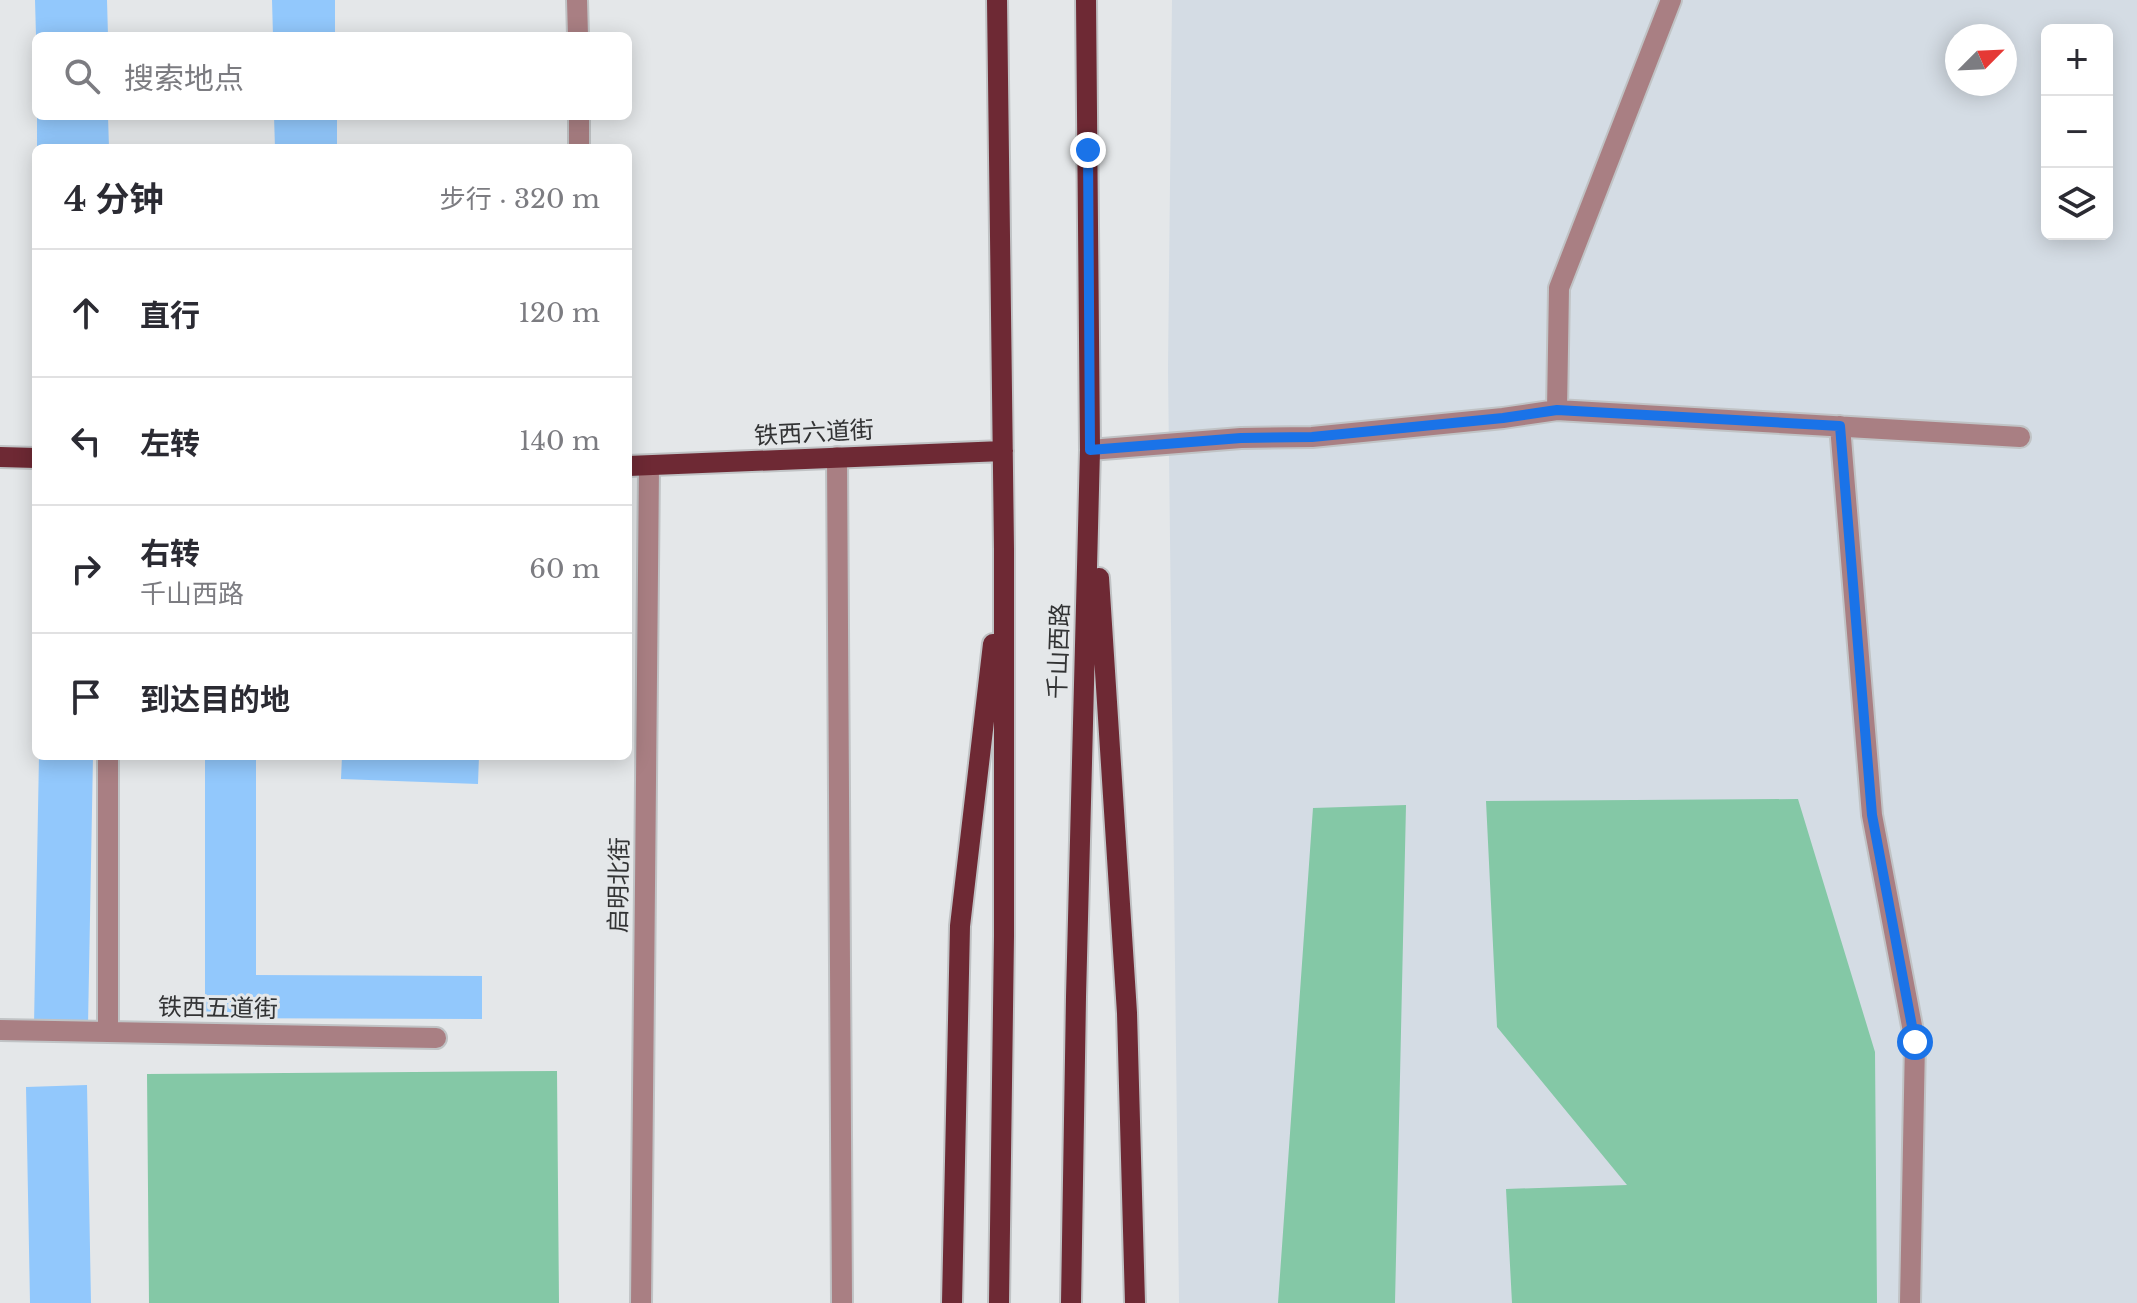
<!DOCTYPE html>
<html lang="zh">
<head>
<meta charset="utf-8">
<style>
	:root { --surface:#fff; --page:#f2f2f3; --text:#2b2b33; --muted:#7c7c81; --line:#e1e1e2 }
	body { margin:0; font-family:"Libre Baskerville","Noto Sans SC",serif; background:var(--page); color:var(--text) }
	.controls { position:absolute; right:24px; top:24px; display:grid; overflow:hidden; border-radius:12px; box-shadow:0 4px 20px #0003 }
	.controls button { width:72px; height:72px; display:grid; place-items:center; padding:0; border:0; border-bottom:2px solid var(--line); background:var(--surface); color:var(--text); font:40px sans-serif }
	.compass { position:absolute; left:1945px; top:24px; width:72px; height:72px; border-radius:50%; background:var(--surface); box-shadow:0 4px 20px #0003; rotate:66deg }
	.stop { position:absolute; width:24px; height:24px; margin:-18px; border:6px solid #1a73e8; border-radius:50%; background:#fff }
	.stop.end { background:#1a73e8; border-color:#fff; box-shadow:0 2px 8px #0008 }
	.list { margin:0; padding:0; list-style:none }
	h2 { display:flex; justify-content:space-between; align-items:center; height:104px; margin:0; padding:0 32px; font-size:34px }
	h2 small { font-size:26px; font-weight:400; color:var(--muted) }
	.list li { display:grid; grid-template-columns:52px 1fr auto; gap:24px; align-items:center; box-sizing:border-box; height:128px; padding:0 32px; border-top:2px solid var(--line) }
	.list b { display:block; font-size:30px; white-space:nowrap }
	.list p { margin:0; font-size:26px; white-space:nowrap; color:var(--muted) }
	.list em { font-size:26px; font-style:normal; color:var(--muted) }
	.icon { flex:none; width:44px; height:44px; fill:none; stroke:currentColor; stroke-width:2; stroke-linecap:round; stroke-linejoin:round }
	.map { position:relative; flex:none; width:2137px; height:1303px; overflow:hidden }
	.search { position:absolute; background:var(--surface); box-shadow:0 4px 20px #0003; left:32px; top:32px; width:600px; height:88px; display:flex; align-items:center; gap:20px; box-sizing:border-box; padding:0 28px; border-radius:12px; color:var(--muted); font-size:30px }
	.panel { position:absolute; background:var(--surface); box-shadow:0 4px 20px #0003; left:32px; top:144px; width:600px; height:616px; border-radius:12px }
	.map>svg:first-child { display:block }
</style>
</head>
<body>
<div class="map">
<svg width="2137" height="1303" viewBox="0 0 2137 1303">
	<rect width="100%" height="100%" fill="#e4e7e9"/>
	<path fill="#d4dce4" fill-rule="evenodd" d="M 1172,0 L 2137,0 L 2137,1303 L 1179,1303 L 1168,369 ZM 2047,30 L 2107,30 L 2107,234 L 2047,234 ZM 1957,36 L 2005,36 L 2005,84 L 1957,84 Z"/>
	<path fill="#84c8a6" d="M 1798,799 L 1875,1052 L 1877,1303 L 1512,1303 L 1506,1189 L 1627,1185 L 1497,1027 L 1486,801 Z
		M 1406,805 L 1395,1303 L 1278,1303 L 1313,808 Z
		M 557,1071 L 559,1303 L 149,1303 L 147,1074 Z"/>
	<path fill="#92c8fc" d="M 35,0 L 107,0 L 108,36 L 36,36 Z
		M 272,0 L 335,0 L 335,36 L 273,36 Z
		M 37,116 L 108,116 L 109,148 L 37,148 Z
		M 274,116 L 337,116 L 337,148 L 275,148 Z
		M 39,756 L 93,756 L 88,1026 L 34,1025 Z
		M 205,756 L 256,756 L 256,975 L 482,976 L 482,1019 L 205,1018 Z
		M 342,756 L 479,756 L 478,784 L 341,779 Z
		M 87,1085 L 91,1303 L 30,1303 L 26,1087 Z"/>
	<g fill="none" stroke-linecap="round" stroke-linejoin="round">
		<g stroke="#c0c3c5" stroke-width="24">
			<path id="minor" d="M 577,0 L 578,36
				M 579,116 L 579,148
				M 1557,410 L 1559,288 L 1671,0
				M 1840,426 L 1872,815 L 1915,1042 L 1910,1303
				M 1090,450 L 1241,438 L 1312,437 L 1503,418 L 1557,410 L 2020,437
				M 837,457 L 842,1303
				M 0,1030 L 436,1038
				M 108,1032 L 108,756
				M 641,1303 L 649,467"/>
		</g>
		<g stroke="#c0c3c5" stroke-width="24">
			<path id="major" d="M 997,0 L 1004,549 L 1004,936 L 999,1303
				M 0,457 L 36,458
				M 628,466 L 1003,451
				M 1099,578 L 1127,1013 L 1135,1303
				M 952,1303 L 960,926 L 993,644
				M 1071,1303 L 1076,997 L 1090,450 L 1086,0"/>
		</g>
		<use href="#minor" stroke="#a97f83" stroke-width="20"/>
		<use href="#major" stroke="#6e2934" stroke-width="20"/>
	</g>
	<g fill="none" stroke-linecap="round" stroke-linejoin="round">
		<path stroke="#1a73e8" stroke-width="10" d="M 1088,150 L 1090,450 L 1241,438 L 1312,437 L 1503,418 L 1557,410 L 1840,426 L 1872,815 L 1915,1042"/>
	</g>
	<g text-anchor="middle" stroke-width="6" stroke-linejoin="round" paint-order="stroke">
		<g font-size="24" fill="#323334" stroke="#e4e7e9">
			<text transform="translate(814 433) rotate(-3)" y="8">铁西六道街</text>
			<text transform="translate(1059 651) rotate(-88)" y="8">千山西路</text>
			<text transform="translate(619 885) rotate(-89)" y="8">启明北街</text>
			<text transform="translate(218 1008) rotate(1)" y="8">铁西五道街</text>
		</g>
	</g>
</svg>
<div class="controls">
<button>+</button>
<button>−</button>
<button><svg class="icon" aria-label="layers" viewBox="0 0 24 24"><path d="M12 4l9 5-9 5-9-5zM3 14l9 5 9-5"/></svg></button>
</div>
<svg class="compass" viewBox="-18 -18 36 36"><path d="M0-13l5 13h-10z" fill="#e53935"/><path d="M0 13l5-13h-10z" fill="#7c7c81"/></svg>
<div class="stop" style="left:1915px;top:1042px"></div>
<div class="stop end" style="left:1088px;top:150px"></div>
<div class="search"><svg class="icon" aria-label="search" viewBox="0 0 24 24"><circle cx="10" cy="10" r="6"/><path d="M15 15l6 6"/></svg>搜索地点</div>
<section class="panel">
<h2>4 分钟<small>步行 · 320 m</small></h2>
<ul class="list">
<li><svg class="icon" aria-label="ahead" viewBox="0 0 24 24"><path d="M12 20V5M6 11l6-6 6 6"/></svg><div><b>直行</b></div><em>120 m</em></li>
<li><svg class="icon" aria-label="left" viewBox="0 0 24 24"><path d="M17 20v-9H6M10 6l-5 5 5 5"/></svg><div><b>左转</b></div><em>140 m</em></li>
<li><svg class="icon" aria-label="right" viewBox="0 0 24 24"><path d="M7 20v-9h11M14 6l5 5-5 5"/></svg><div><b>右转</b><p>千山西路</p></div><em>60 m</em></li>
<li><svg class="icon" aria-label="arrive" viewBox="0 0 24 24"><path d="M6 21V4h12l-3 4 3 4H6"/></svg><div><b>到达目的地</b></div></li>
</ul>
</section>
</div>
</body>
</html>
